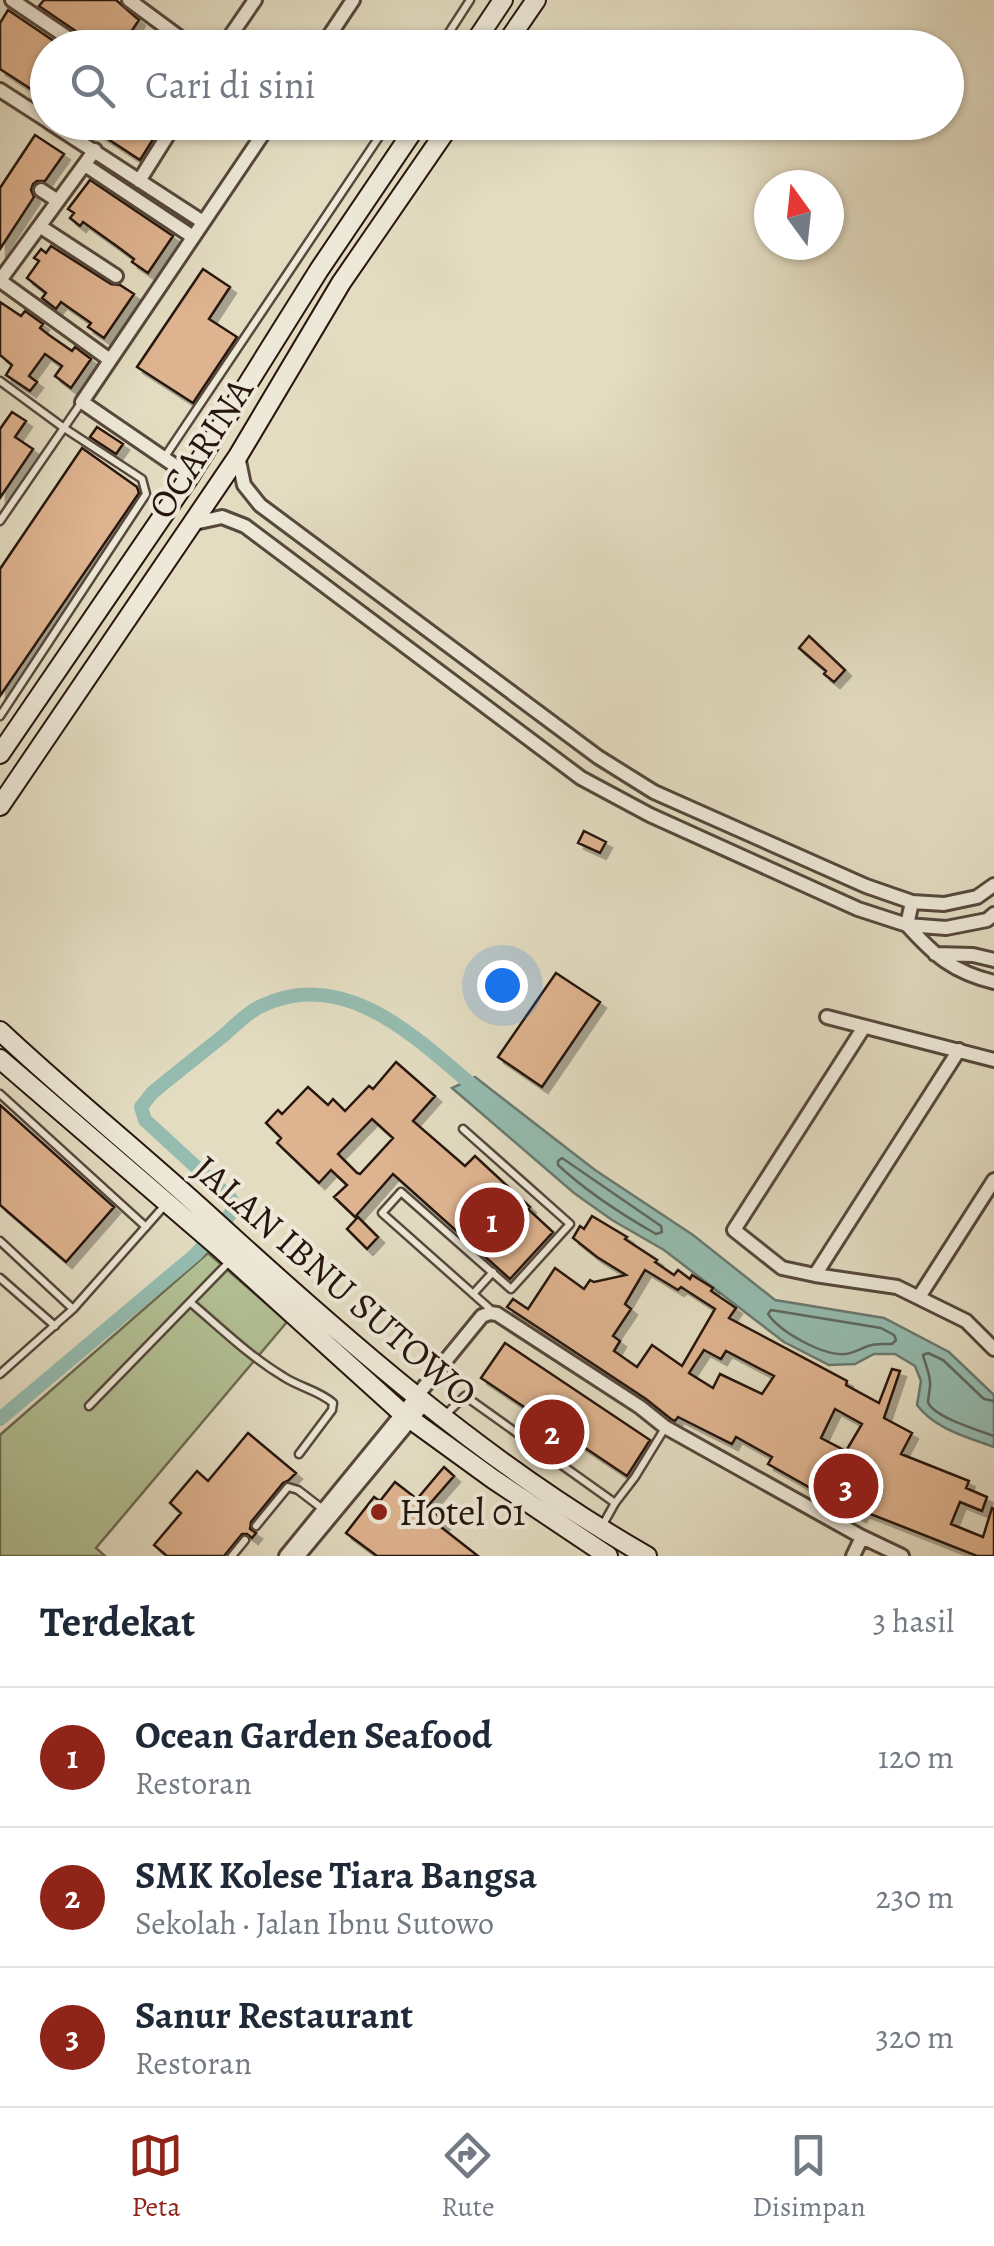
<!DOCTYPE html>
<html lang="id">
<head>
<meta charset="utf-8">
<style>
	:root { --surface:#fff; --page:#f2f2f3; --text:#1f2937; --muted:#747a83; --line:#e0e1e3; --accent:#8f2418 }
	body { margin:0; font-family:Alegreya,serif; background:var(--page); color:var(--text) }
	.compass { position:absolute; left:754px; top:170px; width:90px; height:90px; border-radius:50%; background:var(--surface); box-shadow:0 2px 8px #0004; rotate:345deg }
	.you { position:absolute; left:502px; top:985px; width:35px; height:35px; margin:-25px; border:8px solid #fff; border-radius:50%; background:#1a73e8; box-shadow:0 0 0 15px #1a73e833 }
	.badge { display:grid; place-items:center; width:65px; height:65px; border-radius:50%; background:var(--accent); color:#fff; font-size:32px; font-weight:700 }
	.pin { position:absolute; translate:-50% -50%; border:5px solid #fff; box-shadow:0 2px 10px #0006 }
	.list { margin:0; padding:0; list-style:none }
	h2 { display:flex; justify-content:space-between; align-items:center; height:130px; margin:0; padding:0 40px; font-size:42px }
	h2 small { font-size:32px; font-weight:400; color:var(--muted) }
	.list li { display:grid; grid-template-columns:65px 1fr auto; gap:30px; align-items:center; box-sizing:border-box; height:140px; padding:0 40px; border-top:2px solid var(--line) }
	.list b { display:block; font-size:38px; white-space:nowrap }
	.list p { margin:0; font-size:32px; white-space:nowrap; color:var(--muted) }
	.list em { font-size:32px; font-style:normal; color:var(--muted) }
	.icon { flex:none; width:55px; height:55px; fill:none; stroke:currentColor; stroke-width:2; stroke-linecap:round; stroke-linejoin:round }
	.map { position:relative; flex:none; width:994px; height:1556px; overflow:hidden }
	.search { position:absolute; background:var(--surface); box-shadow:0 2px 8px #0004; left:30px; right:30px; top:30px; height:110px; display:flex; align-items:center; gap:25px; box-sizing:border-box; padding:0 35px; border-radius:55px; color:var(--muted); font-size:38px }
	.sheet { height:550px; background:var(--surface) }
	nav { display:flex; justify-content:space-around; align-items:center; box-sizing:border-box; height:140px; border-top:2px solid var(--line); background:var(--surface); font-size:28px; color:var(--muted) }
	nav a { display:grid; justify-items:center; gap:5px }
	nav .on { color:var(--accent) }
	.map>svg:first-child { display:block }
</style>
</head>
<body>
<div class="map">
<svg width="994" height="1556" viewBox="0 0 994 1556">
	<defs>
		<filter id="shadow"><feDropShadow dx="6" dy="6" stdDeviation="0" flood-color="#0004"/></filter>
	</defs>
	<rect width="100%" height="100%" fill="#e3dcc1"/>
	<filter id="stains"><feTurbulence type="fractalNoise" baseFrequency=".002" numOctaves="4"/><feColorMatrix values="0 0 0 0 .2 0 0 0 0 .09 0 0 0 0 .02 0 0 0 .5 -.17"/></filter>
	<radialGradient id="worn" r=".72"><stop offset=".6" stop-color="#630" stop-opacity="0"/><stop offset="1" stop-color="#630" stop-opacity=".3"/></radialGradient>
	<path fill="#b2c094" stroke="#6c6b52" stroke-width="2.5" d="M 208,1253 L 287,1322 L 96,1548 L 105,1556 L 0,1556 L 0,1435 Z"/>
	<path fill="#95bcb0" stroke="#697a70" stroke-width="2.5" d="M 475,1077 L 595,1170 L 693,1235 L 775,1300 L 884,1318 L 949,1352 L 994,1395 L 994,1447 C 967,1437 935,1429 917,1405 L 921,1381 L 915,1366 L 895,1354 L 874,1354 L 855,1364 L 829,1365 L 784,1342 L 664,1250 L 612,1220 L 574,1193 L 452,1088 Z"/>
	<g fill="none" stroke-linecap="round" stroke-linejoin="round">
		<path stroke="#5e6960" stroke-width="2.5" d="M 562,1158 L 661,1226 L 662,1232 L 656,1234 C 621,1214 588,1193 558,1165 L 558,1161 Z
			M 771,1310 L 881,1328 L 894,1335 L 896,1340 L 892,1344 C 884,1344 875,1343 868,1346 C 859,1349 854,1353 845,1354 C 823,1356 780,1332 768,1314 Z
			M 994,1401 L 984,1399 L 943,1360 L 928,1353 L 923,1355 C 925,1364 931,1375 930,1386 C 930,1387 928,1401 928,1402 C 933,1417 980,1431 994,1436"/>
		<path stroke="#95bcb0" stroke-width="14" d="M 0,1419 L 196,1254 L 233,1211 L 231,1199 L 145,1120 L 141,1107 L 152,1093 C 175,1074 199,1055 223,1036 C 234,1026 246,1014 259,1007 C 345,964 418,1040 479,1091"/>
	</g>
	<path fill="#deb38f" stroke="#27160f" stroke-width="2.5" fill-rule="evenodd" filter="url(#shadow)" d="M 44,0 L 116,0 L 139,20 L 127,38 L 140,48 L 111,48 L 102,41 L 97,48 L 93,48 L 89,40 L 39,6 Z
		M 8,10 L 64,48 L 48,48 L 48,100 L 0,69 L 0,23 Z
		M 82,122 L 164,122 L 140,160 Z
		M 35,135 L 64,154 L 45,181 L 37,181 L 33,184 L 31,190 L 34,197 L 0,249 L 0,188 Z
		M 90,180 L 173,236 L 148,273 L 132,262 L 134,259 L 118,247 L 83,222 L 80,226 L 70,218 L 74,213 L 68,209 Z
		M 51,246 L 111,284 L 120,285 L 134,294 L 104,338 L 88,327 L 91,323 L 68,307 L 61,302 L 56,309 L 42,298 L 46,293 L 27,278 L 39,261 L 34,258 L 41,249 L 46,253 Z
		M 203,269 L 230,287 L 209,319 L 237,337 L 193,403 L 137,367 Z
		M 0,302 L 21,316 L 25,311 L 43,324 L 40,328 L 49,335 L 72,351 L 75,347 L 91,359 L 71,388 L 55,376 L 62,366 L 45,354 L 29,376 L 37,382 L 30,391 L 6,375 L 12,365 L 0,355 Z
		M 12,412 L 26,421 L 15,437 L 33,449 L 0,498 L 0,429 Z
		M 97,427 L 123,444 L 116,454 L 90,437 Z
		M 82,448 L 137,487 L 139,493 L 0,696 L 0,569 Z
		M 809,636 L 845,670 L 834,682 L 824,674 L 826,671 L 799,648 Z
		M 584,831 L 606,842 L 600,853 L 578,843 Z
		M 556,973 L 600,1002 L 542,1087 L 498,1057 Z
		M 396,1062 L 435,1096 L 413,1121 L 465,1166 L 475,1156 L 530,1207 L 528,1209 L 553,1232 L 510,1279 L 393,1174 L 355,1217 L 334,1197 L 347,1185 L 331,1170 L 319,1183 L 277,1143 L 281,1138 L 266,1123 L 278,1110 L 282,1114 L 308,1087 L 328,1105 L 333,1099 L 345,1111 L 369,1086 L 373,1089 ZM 372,1119 L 393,1138 L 360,1174 L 357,1173 L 338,1154 Z
		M 0,1105 L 114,1207 L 66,1262 L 0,1205 Z
		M 592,1216 L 627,1237 L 625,1239 L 657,1260 L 655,1262 L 674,1275 L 678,1270 L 690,1279 L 692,1275 L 713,1288 L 711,1291 L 736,1308 L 729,1318 L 847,1381 L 846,1385 L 879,1403 L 892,1369 L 900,1371 L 884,1418 L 912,1433 L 901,1454 L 969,1481 L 966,1488 L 987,1497 L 982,1511 L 960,1502 L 951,1524 L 983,1537 L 992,1508 L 994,1509 L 994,1556 L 977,1556 L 863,1511 L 860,1516 L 768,1464 L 772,1457 L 736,1437 L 732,1444 L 678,1417 L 675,1421 L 671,1419 L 646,1399 L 507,1307 L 513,1299 L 528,1309 L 555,1268 L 584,1289 L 590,1280 L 594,1282 L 626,1275 L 597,1257 L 573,1238 L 580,1226 L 584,1229 ZM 645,1270 L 678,1290 L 681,1287 L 715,1309 L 682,1366 L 652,1345 L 637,1367 L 614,1351 L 620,1341 L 613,1336 L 631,1309 L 625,1304 ZM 704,1350 L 721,1359 L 726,1351 L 774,1376 L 762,1394 L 720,1374 L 713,1388 L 689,1373 ZM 835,1409 L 862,1424 L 846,1451 L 821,1438 Z
		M 358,1217 L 378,1237 L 367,1249 L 347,1229 Z
		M 505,1343 L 650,1440 L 627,1476 L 481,1378 Z
		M 248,1433 L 296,1473 L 289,1480 L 283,1483 L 251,1522 L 250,1529 L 256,1533 L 252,1538 L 247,1534 L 242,1534 L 224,1556 L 167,1556 L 154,1545 L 181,1513 L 170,1503 L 197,1471 L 208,1481 Z
		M 444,1467 L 454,1476 L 427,1507 L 446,1521 L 441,1527 L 478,1556 L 377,1556 L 346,1533 L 374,1497 L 380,1501 L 395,1482 L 417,1499 Z"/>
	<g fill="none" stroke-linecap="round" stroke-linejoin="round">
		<g stroke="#56483c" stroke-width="11">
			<path id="service" d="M 439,48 L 470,0
				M 0,381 L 64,428 L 142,479 L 146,494 L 0,716
				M 164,458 L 389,122
				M 0,521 L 81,403
				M 0,1094 L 146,1227
				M 463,1129 L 570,1224 L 511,1289 L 401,1192 L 382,1213 L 489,1308 L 489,1311
				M 0,1241 L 73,1309
				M 0,1278 L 55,1326
				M 473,1294 L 493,1272
				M 191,1303 C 222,1329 249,1356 284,1377 C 299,1387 320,1391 333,1403 L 332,1410 L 299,1454
				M 0,1374 L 73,1309 L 166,1204
				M 89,1406 L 231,1260
				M 445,1415 L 465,1396 L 615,1503 L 635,1477 L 665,1428
				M 256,1526 L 288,1487 L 298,1490 L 324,1510
				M 601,1528 L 615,1503
				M 232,1556 L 245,1540"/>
		</g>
		<g stroke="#56483c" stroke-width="18">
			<path id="minor" d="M 12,0 L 83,48
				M 129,0 L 194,48
				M 222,48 L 255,0
				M 321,48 L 353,0
				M 0,90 L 48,121
				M 49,122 L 203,222
				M 95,150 L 1,279 L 2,282 L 110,360
				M 85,165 L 193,237
				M 139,181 L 176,122
				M 41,190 L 58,201
				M 41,227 L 116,276
				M 238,456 L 244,485 L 260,505 L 598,757 L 654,792 L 866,886 L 912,902 L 944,904 L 977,897 L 994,885
				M 190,476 L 82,402 L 271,122
				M 190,524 L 222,517 L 245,526 L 581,778 L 650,815 L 858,909 L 907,925 L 946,928 L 987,920 L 994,914
				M 912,902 L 907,925 C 935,956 953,972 994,982
				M 935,954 L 973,955 L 994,960
				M 827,1017 L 994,1060
				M 864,1027 L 734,1230 L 782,1268 L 815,1275 L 897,1287 L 966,1321 L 994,1349
				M 815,1275 L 959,1050
				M 919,1297 L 994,1180
				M 286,1556 L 482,1316 L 490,1313 L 497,1314 L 640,1407 L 665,1427 L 862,1537 L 902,1556
				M 298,1556 L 424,1404
				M 853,1556 L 862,1537"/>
		</g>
		<g stroke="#27160f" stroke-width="22">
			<path id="secondary" d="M 471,48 L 503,0
				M 503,48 L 536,0
				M 0,754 L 190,476 L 319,270 L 419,122
				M 0,806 L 238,456 L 341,283 L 452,122
				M 0,1031 C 66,1093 137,1150 205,1212 C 343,1338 484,1463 647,1556
				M 0,1059 L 223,1251 L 402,1413 L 493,1479 L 608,1556"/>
		</g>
		<use href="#service" stroke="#ede8d7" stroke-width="6"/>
		<use href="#minor" stroke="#ede8d7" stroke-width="12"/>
		<use href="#secondary" stroke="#ede8d7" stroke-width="18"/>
	</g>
	<circle fill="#8f2418" stroke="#ede8d7" stroke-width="4" cx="379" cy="1512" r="10"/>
	<g text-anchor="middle" stroke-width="8" stroke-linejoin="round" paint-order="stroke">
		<g font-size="38" fill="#27160f" stroke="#ede8d7">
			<text transform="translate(200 448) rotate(-57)" y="13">OCARINA</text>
			<text transform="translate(335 1281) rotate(41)" y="13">JALAN IBNU SUTOWO</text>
		</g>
		<g font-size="38" fill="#27160f" stroke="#ede8d7" text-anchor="start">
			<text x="399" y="1525">Hotel 01</text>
		</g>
	</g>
	<rect width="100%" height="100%" filter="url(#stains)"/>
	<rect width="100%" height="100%" fill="url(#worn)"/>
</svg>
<svg class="compass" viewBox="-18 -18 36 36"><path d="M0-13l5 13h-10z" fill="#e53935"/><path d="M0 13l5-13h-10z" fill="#747a83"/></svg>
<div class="you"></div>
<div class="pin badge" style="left:492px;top:1220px">1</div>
<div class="pin badge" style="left:552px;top:1432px">2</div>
<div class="pin badge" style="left:846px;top:1486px">3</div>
<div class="search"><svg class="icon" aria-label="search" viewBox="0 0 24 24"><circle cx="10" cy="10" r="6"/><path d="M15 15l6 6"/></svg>Cari di sini</div>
</div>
<section class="sheet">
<h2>Terdekat<small>3 hasil</small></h2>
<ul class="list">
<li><span class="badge">1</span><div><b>Ocean Garden Seafood</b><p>Restoran</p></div><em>120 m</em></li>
<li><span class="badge">2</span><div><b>SMK Kolese Tiara Bangsa</b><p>Sekolah · Jalan Ibnu Sutowo</p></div><em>230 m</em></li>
<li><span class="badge">3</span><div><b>Sanur Restaurant</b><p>Restoran</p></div><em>320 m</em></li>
</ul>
</section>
<nav>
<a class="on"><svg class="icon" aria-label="map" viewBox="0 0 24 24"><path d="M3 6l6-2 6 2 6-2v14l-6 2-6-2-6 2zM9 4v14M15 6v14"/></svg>Peta</a>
<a><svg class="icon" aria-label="directions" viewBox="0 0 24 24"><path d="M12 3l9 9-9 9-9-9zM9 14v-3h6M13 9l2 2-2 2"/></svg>Rute</a>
<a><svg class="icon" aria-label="saved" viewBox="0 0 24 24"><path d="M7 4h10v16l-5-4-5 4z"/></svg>Disimpan</a>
</nav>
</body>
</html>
